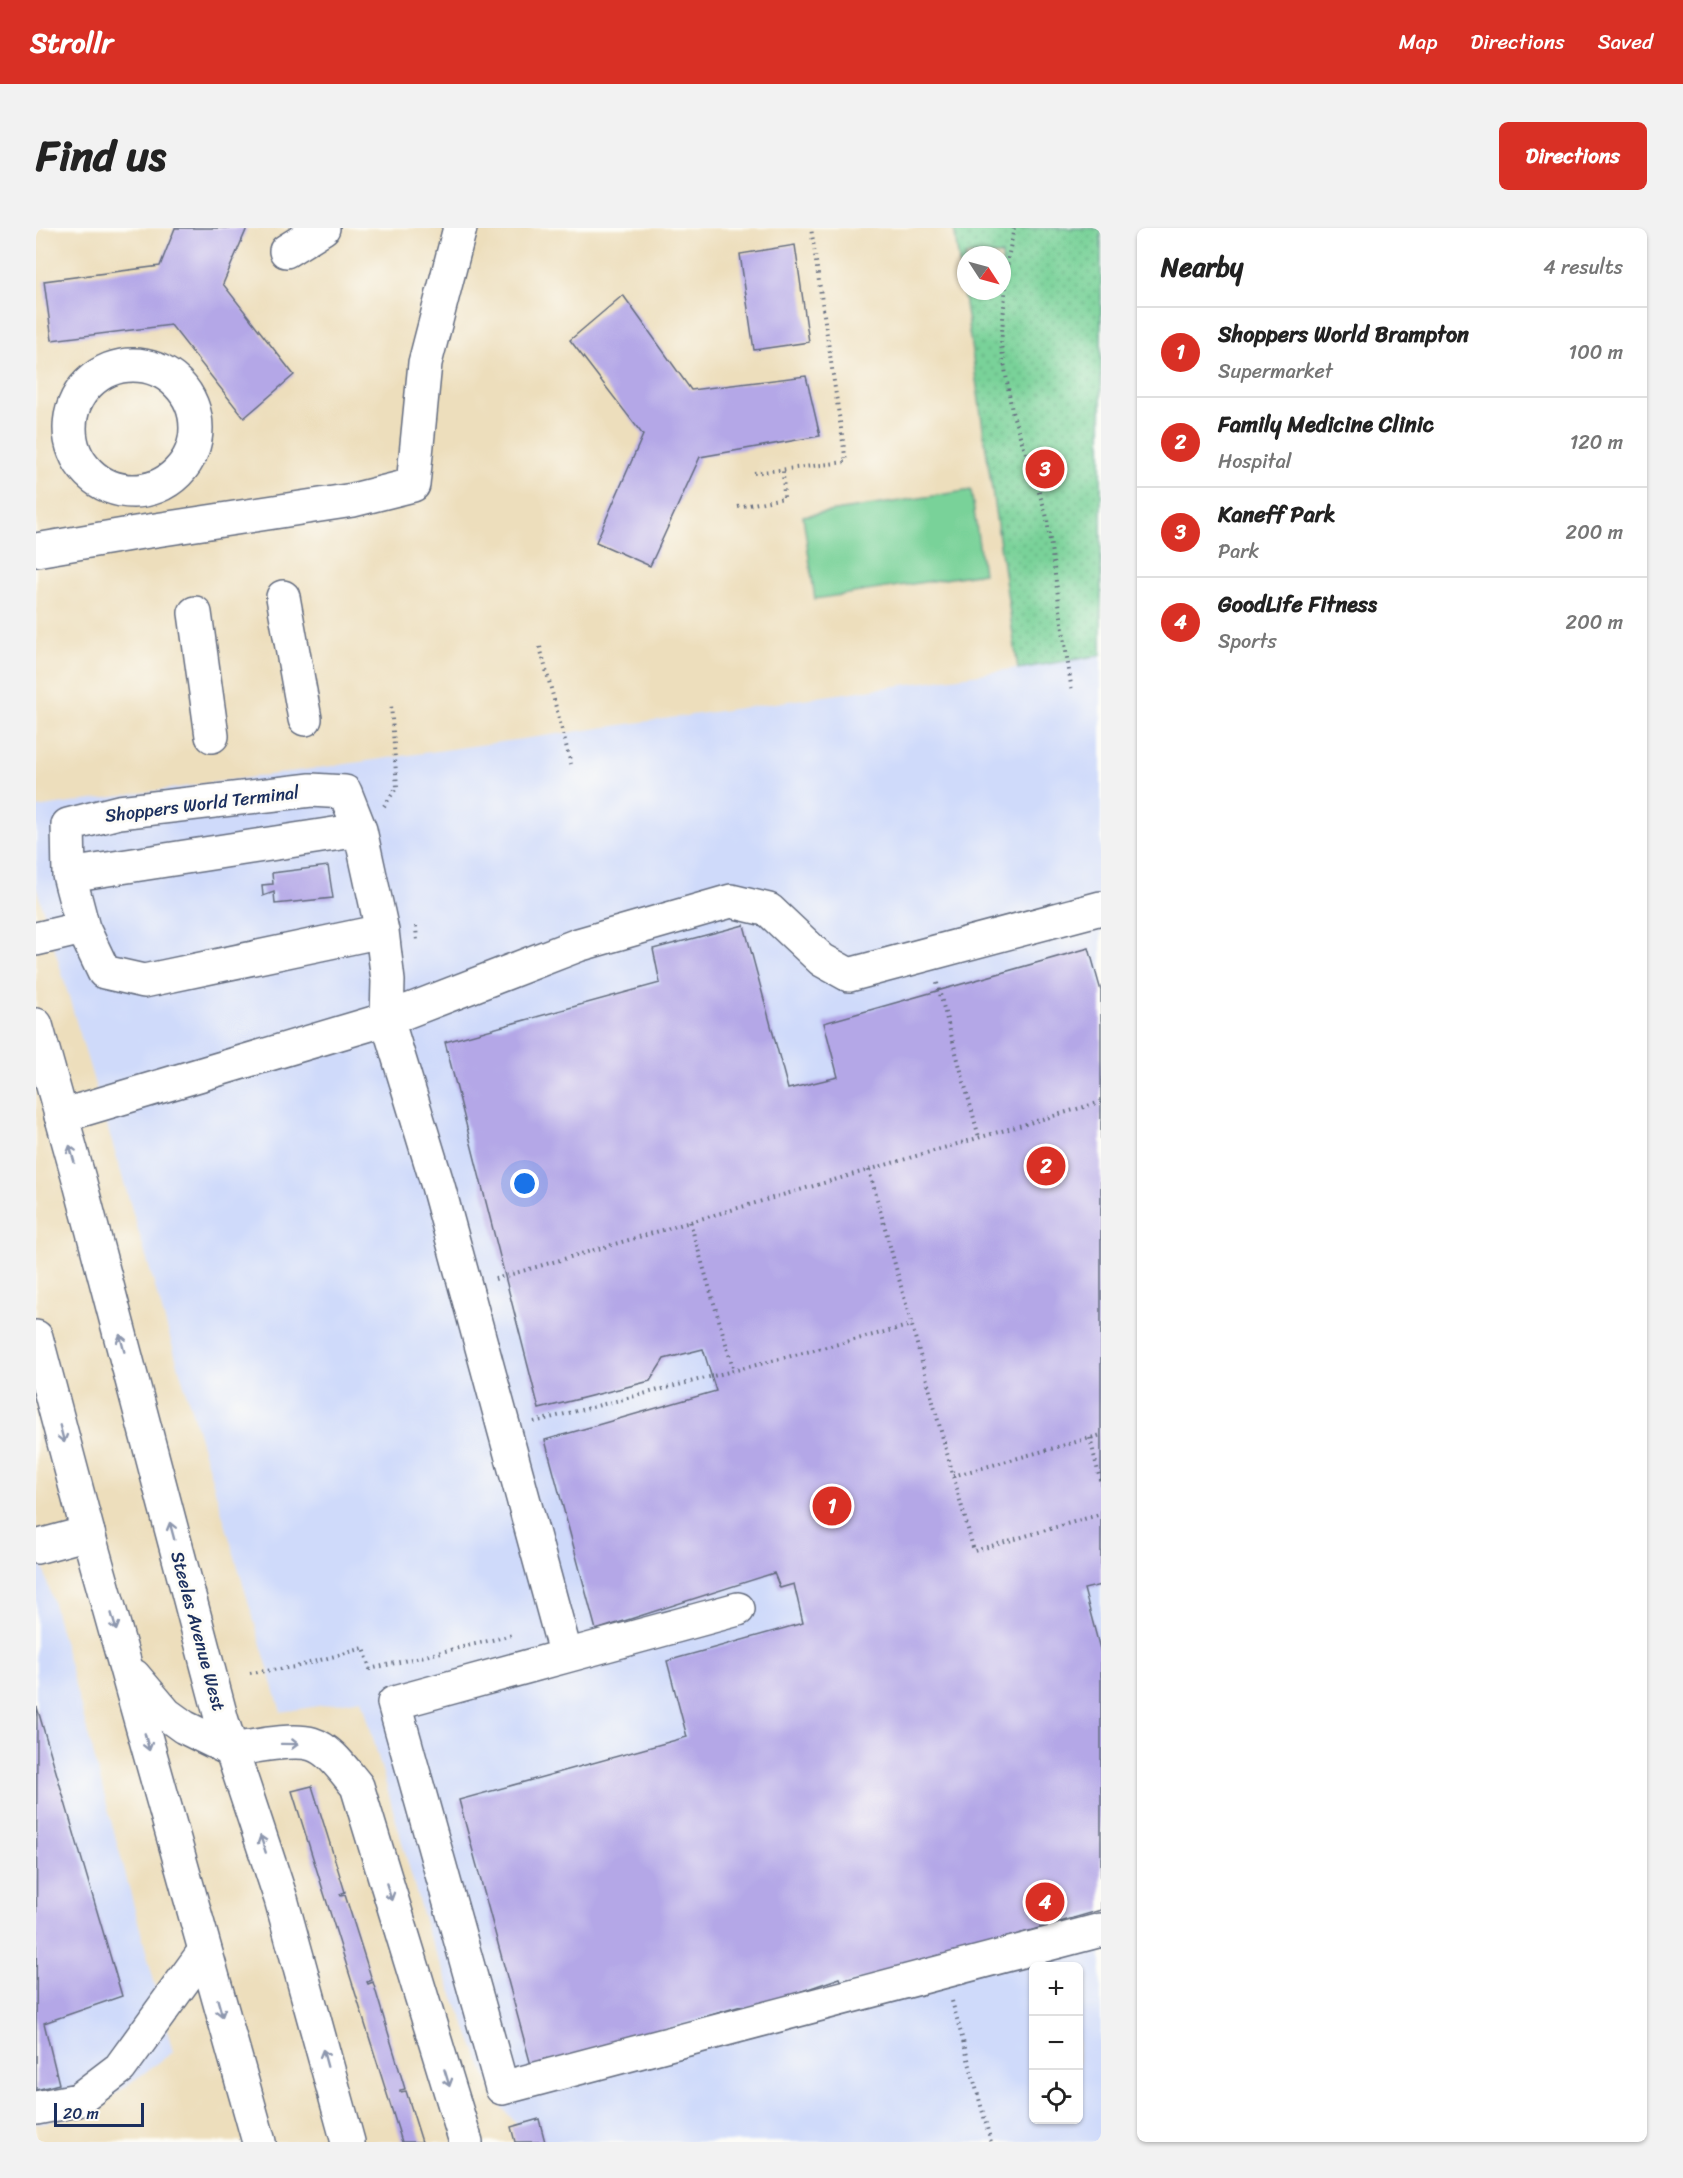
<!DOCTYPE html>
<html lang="en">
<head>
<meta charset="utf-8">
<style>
	:root { --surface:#fff; --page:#f2f2f2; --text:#222; --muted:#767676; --line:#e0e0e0; --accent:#d93025 }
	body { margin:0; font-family:Sriracha,sans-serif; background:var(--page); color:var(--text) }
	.controls { position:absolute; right:18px; bottom:18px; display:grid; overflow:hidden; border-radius:9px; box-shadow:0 2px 4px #0004 }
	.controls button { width:54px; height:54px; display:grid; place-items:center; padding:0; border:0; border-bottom:2px solid var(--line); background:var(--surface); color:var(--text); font:30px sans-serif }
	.compass { position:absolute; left:921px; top:18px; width:54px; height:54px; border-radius:50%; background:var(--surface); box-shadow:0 2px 4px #0004; rotate:126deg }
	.scale { position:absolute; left:18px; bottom:15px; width:90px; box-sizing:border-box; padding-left:6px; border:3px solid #1b2f5e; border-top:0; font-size:16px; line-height:21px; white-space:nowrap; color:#1b2f5e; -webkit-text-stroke:4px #fdfcf7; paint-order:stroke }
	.you { position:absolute; left:489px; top:956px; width:21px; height:21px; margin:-15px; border:4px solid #fff; border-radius:50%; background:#1a73e8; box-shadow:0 0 0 9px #1a73e833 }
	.badge { display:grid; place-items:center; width:39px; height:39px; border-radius:50%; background:var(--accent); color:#fff; font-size:20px; font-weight:700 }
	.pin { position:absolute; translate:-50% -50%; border:3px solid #fff; box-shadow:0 2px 6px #0006 }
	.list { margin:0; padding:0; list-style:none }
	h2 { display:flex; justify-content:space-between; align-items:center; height:78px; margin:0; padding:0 24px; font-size:26px }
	h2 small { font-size:20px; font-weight:400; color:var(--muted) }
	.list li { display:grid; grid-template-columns:39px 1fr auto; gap:18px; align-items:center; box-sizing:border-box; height:90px; padding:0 24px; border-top:2px solid var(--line) }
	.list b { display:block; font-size:22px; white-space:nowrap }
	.list p { margin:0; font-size:20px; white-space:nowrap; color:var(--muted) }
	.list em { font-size:20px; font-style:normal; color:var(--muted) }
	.icon { flex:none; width:33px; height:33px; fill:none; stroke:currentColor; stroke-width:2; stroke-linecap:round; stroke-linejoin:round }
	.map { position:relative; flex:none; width:1065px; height:1914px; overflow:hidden; border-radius:9px }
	header { display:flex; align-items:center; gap:36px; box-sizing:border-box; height:84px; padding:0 30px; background:var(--accent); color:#fff }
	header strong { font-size:28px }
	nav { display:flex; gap:33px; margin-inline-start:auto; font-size:21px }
	.intro { display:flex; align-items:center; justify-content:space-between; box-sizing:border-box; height:144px; padding:0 36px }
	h1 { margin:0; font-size:42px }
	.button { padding:15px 27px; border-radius:9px; background:var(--accent); color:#fff; font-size:21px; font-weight:700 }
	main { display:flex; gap:36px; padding:0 36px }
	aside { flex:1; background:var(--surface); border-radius:9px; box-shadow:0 2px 4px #0004 }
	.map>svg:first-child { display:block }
</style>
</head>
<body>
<header>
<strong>Strollr</strong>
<nav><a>Map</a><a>Directions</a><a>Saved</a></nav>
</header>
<div class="intro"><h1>Find us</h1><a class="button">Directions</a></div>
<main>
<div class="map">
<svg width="1065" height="1914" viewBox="0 0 1065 1914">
	<defs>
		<pattern id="grass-dots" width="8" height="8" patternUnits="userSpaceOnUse" patternTransform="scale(1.5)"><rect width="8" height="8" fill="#79d299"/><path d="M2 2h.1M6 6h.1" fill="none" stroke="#62ab80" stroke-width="1.8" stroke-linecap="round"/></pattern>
	</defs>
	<rect width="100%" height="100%" fill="#fdfcf7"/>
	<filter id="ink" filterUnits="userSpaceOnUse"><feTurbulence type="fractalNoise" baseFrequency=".0167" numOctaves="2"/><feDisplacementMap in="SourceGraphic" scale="12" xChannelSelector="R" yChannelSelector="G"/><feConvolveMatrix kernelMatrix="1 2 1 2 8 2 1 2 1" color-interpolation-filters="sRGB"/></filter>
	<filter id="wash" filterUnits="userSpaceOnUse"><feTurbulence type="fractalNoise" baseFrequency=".008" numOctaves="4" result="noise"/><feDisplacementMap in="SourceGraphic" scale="24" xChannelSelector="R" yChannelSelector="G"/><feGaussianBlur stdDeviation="1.35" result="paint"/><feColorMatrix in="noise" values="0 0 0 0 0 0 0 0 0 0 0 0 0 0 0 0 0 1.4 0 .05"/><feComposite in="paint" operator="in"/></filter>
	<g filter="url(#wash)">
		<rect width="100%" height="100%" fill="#eddebc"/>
		<path fill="#cfdafa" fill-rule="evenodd" d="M 1065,427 L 1065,1914 L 496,1914 L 460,1872 L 391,1703 L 326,1471 L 245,1484 L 0,658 L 0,580 L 944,446 ZM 998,1738 L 1042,1738 L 1042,1892 L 998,1892 Z
			M 0,1312 L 137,1824 L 52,1886 L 0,1896 Z"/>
		<path fill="url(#grass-dots)" stroke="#4a807c" stroke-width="1.5" fill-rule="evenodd" d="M 918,0 L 1065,0 L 1065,427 L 982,441 ZM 930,27 L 966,27 L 966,63 L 930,63 Z"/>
		<path fill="#79d299" stroke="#4a807c" stroke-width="1.5" d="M 935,262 L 947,345 L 779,371 L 767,288 Z"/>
		<g id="blocks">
			<path fill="#b4a7e7" d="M 139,0 L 211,0 L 187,56 L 258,147 L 208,190 L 135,97 L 16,112 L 8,53 L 124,38 Z
				M 759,17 L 773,114 L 718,122 L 704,26 Z
				M 587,67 L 655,162 L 770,148 L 784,208 L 664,229 L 614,338 L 560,314 L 607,207 L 534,112 Z
				M 292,638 L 297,670 L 239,676 L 238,664 L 227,668 L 226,657 L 237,656 L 236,645 Z
				M 708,697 L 752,861 L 802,849 L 788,795 L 1053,720 L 1065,763 L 1065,1357 L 1048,1361 L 1065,1425 L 1065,1682 L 807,1757 L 804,1750 L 707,1783 L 705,1778 L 496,1841 L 423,1572 L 651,1509 L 631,1433 L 767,1395 L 758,1356 L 744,1360 L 738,1345 L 560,1402 L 509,1212 L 680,1163 L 667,1121 L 628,1131 L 614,1153 L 503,1181 L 409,814 L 624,755 L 617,721 Z
				M 1,1479 L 86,1768 L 8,1795 L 23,1856 L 0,1862 Z
				M 276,1558 L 309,1664 L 304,1666 L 305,1668 L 309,1667 L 336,1752 L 331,1754 L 332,1756 L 337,1754 L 369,1861 L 364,1862 L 364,1864 L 370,1863 L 386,1914 L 366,1914 L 256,1563 Z
				M 503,1891 L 509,1914 L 479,1914 L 475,1899 Z"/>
		</g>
	</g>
	<g filter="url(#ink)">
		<use href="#blocks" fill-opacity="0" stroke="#646c7f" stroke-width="1.5"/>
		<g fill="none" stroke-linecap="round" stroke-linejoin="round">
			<g stroke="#646c7f" stroke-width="36">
				<path id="minor" d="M 250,23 L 287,0
					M34 200a63 63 0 1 1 126 0a63 63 0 1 1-126 0Z
					M 0,322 L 100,305 L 317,272 L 377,257 L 389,135 L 424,0
					M 247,369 L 269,491
					M 159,385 L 176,508
					M 33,647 L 324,602
					M 346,703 L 108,753 L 68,744 L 47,700 L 33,647 L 32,597 L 83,584 L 275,562 L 309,564 L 324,602 L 346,703 L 352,753 L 351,791 L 402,958 L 530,1428 L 358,1475 L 466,1860 L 1065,1702
					M 0,711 L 47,700
					M 25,888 L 351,791 L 542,717 L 695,673 L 733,682 L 786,732 L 813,747 L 1065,680
					M 0,1319 L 52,1305
					M 530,1428 L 702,1381
					M 195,1522 C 216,1519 256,1510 276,1516 C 295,1522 308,1543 321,1558 L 430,1914
					M 0,1880 L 42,1872 L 84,1840 L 168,1724"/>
			</g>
			<g stroke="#646c7f" stroke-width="36">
				<path id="major" d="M 0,797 L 43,951 L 186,1493 L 245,1671 L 312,1914
					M 0,1109 L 52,1305 L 223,1914
					M 98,1448 L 130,1486 L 148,1499 L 195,1522"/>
			</g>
			<path stroke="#646c7f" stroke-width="4" stroke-dasharray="1.5 4.5" stroke-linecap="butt" d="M 978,0 L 972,30 L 965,116 L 976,184 L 1010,285 L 1036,464
				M 718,245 L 810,234 L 775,0
				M 702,279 L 748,270 L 747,241
				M 504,419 L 535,536
				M 348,578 L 361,559 L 355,477
				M 380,698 L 381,714
				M 901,755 L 943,909
				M 833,942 L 938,1323 L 1065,1286
				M 654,994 L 698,1143
				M 459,1051 L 1065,874
				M 498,1194 L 876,1097
				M 1054,1210 L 1065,1256
				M 917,1248 L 1065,1207
				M 214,1445 L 259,1439 L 328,1420 L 334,1441 L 477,1407
				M 916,1773 L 955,1914"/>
			<use href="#minor" stroke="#fff" stroke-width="33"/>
			<use href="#major" stroke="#fff" stroke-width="33"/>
		</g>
		<defs><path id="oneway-shaft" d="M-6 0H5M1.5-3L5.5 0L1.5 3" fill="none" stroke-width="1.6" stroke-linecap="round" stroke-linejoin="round" transform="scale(1.5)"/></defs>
		<g stroke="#8d97ae">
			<use href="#oneway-shaft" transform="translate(36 926) rotate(-106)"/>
			<use href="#oneway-shaft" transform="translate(86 1115) rotate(-105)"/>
			<use href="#oneway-shaft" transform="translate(26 1206) rotate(75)"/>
			<use href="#oneway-shaft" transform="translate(136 1303) rotate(-105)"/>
			<use href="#oneway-shaft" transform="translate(78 1394) rotate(74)"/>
			<use href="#oneway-shaft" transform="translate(111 1514) rotate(75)"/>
			<use href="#oneway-shaft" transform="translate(254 1516) rotate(1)"/>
			<use href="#oneway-shaft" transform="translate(227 1616) rotate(-108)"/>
			<use href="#oneway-shaft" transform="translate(353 1664) rotate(73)"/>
			<use href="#oneway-shaft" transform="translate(184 1780) rotate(74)"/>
			<use href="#oneway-shaft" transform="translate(289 1830) rotate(-105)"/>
			<use href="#oneway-shaft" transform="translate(411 1850) rotate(73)"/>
		</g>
	</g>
	<g text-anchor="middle" stroke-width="6" stroke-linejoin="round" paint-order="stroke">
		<g font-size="18" fill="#1b2f5e" stroke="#fdfcf7">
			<text transform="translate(166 576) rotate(-7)" y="6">Shoppers World Terminal</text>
			<text transform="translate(162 1403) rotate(75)" y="6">Steeles Avenue West</text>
		</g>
	</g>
</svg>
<div class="controls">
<button>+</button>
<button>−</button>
<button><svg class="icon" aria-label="locate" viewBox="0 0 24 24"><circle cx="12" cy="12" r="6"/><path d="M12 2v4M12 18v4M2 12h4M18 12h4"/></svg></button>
</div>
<svg class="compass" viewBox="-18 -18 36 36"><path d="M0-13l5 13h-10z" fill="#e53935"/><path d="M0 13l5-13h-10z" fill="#767676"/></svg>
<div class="scale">20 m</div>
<div class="you"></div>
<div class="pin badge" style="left:796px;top:1278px">1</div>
<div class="pin badge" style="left:1010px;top:938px">2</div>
<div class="pin badge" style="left:1009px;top:241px">3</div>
<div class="pin badge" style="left:1009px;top:1674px">4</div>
</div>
<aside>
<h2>Nearby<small>4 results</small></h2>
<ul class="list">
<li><span class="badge">1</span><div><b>Shoppers World Brampton</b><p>Supermarket</p></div><em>100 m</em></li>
<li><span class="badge">2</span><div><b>Family Medicine Clinic</b><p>Hospital</p></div><em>120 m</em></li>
<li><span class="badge">3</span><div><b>Kaneff Park</b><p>Park</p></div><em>200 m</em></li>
<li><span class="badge">4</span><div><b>GoodLife Fitness</b><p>Sports</p></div><em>200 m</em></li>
</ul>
</aside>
</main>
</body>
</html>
